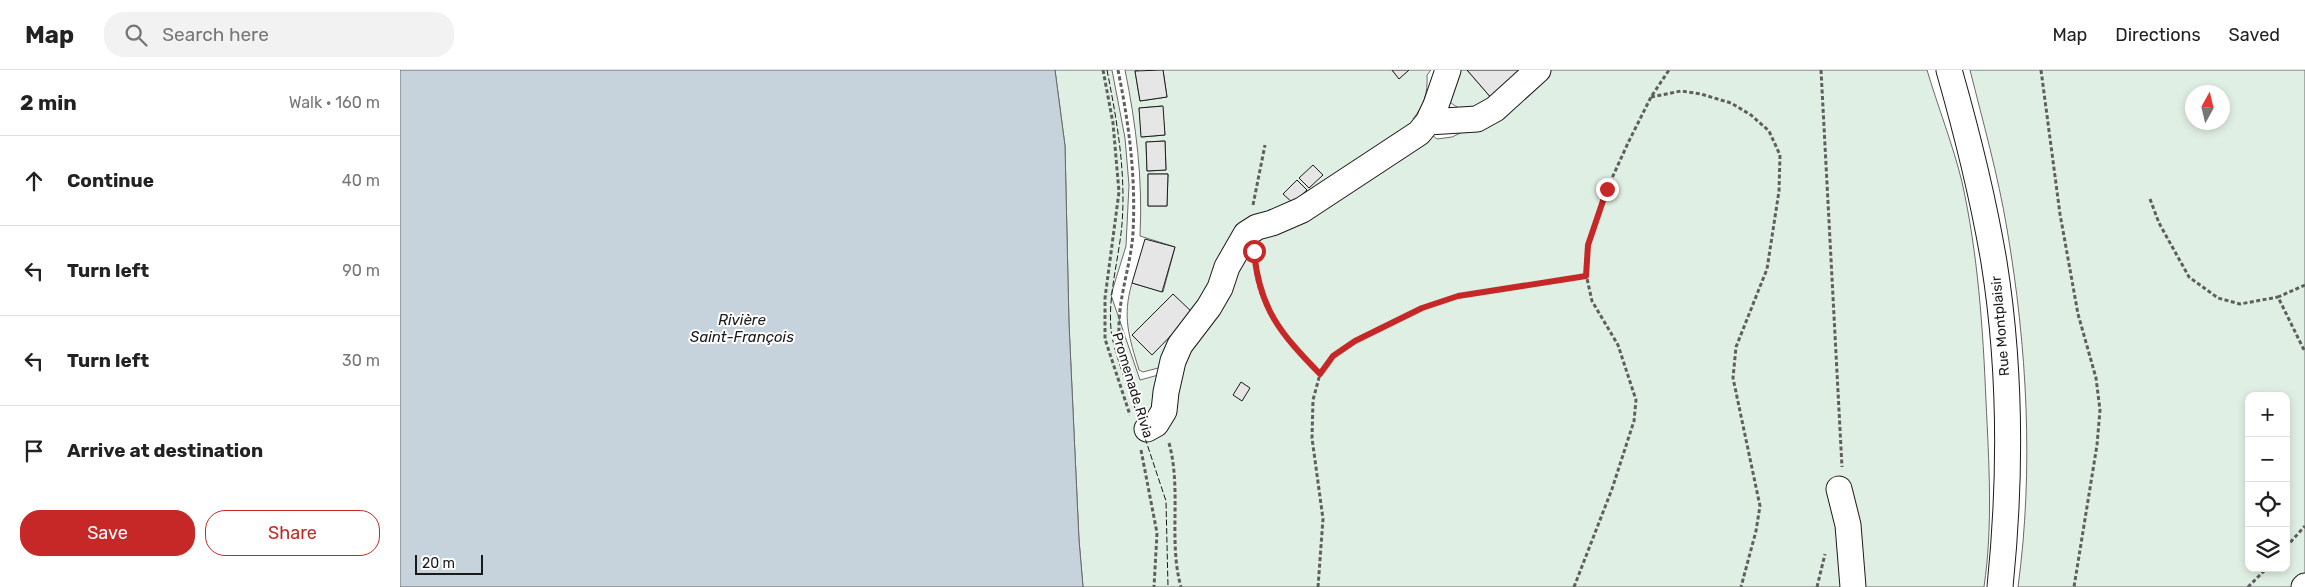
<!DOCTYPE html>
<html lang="en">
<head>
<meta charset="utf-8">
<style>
	:root { --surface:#fff; --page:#f2f2f2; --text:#222; --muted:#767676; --line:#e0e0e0; --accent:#c62828 }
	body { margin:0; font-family:Rubik,sans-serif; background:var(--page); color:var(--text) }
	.controls { position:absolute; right:15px; bottom:15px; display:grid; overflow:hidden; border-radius:10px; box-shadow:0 2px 8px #0003 }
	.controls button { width:45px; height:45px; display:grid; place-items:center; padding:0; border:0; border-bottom:1px solid var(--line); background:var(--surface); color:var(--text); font:25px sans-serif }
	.compass { position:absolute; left:1785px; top:15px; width:45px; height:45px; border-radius:50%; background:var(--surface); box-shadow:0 2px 8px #0003; rotate:8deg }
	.scale { position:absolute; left:15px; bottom:12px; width:68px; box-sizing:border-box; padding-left:5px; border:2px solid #1a1a1a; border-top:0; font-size:14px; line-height:18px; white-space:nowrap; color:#1a1a1a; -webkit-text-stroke:4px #fff; paint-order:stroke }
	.stop { position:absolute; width:15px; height:15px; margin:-11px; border:4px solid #c62828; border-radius:50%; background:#fff }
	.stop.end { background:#c62828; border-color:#fff; box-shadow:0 1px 5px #0008 }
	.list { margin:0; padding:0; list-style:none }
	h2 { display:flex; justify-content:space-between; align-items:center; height:65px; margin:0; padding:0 20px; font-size:21px }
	h2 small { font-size:16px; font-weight:400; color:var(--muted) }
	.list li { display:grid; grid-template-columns:32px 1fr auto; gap:15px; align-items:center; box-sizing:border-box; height:90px; padding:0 20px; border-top:1px solid var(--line) }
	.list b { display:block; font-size:19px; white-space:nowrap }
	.list em { font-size:16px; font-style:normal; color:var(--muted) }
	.actions { display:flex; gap:10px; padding:15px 20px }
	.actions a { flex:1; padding:11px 0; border:1px solid var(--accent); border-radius:20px; text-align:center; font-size:18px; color:var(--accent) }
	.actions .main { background:var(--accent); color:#fff }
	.icon { flex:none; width:28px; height:28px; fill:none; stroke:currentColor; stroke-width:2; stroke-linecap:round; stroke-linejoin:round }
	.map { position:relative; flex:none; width:1905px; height:517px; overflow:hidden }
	header { display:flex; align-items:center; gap:30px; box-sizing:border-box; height:70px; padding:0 25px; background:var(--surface); border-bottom:1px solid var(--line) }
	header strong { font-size:24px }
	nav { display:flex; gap:28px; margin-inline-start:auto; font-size:18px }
	.search { width:350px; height:45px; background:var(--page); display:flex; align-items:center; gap:12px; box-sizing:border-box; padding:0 18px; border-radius:20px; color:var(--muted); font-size:19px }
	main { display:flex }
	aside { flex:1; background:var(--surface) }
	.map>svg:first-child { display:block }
</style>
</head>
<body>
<header>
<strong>Map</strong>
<div class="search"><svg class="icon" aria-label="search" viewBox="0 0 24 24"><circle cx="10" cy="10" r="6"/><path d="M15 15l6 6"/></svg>Search here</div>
<nav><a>Map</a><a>Directions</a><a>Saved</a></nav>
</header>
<main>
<aside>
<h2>2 min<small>Walk · 160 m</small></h2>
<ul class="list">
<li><svg class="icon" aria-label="ahead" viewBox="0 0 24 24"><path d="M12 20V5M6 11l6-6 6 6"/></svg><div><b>Continue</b></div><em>40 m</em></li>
<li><svg class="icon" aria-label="left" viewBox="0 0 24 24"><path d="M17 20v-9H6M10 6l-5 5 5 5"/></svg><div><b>Turn left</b></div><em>90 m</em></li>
<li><svg class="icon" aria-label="left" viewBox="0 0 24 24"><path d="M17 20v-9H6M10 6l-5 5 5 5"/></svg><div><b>Turn left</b></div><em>30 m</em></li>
<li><svg class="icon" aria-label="arrive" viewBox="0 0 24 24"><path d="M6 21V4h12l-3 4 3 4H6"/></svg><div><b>Arrive at destination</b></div></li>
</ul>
<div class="actions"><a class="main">Save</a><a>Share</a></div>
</aside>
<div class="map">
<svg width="1905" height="517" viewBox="0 0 1905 517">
	<rect width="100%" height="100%" fill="#fff"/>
	<path fill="#e0efe3" stroke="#6a6a6a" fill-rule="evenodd" d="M 655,0 L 712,0 L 725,68 L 729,115 L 726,176 L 711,225 L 740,310 L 773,301 L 762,297 L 743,302 L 739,300 C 729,267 722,247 732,213 L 763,222 L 775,177 L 740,166 C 743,110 736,54 725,0 L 739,0 L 735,1 L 740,31 L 767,27 L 763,0 L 992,0 L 999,8 L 1009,0 L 1031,0 L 1027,5 C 1028,23 1024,35 1013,49 L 1037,69 L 1052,67 L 1100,44 L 1147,0 L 1527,0 C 1538,37 1553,75 1562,112 C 1578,184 1583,259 1586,331 C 1589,393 1593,456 1584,517 L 683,517 L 679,470 L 669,254 L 665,76 ZM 762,36 L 765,65 L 742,67 L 739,38 ZM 765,71 L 766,100 L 747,101 L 746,72 ZM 748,104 L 768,104 L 767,136 L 748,136 Z
		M 1055,0 L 1067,0 L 1093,30 C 1075,39 1062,46 1046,28 Z
		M 1570,0 L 1905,0 L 1905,507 L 1894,517 L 1618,517 C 1634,399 1627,276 1607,159 C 1598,105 1583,52 1570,0 ZM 1792,22 L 1822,22 L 1822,52 L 1792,52 ZM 1849,326 L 1886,326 L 1886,498 L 1849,498 Z"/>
	<path fill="#c6d2dc" stroke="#6a6a6a" d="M 0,0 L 655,0 L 665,76 L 669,254 L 679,470 L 683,517 L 0,517 Z"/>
	<path fill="#e6e6e6" stroke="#1a1a1a" d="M 763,0 L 767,27 L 740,31 L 735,1 Z
		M 992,0 L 1009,0 L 999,9 Z
		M 1067,0 L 1128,0 L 1093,30 Z
		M 763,36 L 765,65 L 741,67 L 739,38 Z
		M 765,71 L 766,100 L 747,101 L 746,72 Z
		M 913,95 L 923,105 L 909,118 L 899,108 Z
		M 748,104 L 768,104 L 767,136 L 748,136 Z
		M 897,110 L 907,120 L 893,133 L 883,124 Z
		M 745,169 L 775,177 L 762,222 L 732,213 Z
		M 773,224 L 793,243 L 752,285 L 732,265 Z
		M 841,312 L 850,318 L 842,331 L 833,325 Z"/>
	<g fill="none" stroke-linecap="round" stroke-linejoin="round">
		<g stroke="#1a1a1a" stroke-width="27">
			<path id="minor" d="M 1549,0 C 1567,63 1583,127 1594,192 C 1611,299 1611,409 1600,517
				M 1028,52 L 1077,49 L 1095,39 L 1138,0
				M 747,359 L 756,354 L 764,341 L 766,322 L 773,291 L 780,275 L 809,237 L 820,218 L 827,197 L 846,164 L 857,157 L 872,153 L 902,140 L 1019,63 L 1028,52 L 1036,35 L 1048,0
				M 1439,419 L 1448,455 L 1453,517
				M 1904,517 L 1905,516"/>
		</g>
		<path stroke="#5f5f5f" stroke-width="3" stroke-dasharray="4 2.5" stroke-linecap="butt" d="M 703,0 L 713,53 L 719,122 L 705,228 L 705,269 L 730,345
			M 718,0 C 729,54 736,107 733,163 C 731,194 719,225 719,257 C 718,282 732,310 740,334
			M 1421,0 L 1442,397
			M 1641,0 L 1660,144 L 1678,244 L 1696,308 L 1700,340 L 1697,375 L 1674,517
			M 1251,27 L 1281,21 L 1301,24 L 1331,33 L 1351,45 L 1369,61 L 1380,85 L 1379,121 L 1367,199 L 1336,277 L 1333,308 L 1360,436 L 1356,461 L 1341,517
			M 1750,129 L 1759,153 L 1789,207 L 1818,228 L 1840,234 L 1878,227
			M 853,135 L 865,75
			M 855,196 C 859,241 890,274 920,304
			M 1905,215 L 1878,227 L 1905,282
			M 769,373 C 782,420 768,471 781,517
			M 741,380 L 757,463 L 754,517
			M 1886,477 L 1905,456
			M 918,517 L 923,449 L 912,368 L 913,330 L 920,304 L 933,286 L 955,271 L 1022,238 L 1058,226 L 1186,206
			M 1174,517 L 1212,419 L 1234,351 L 1236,330 L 1218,275 L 1192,231 L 1186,204 L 1188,175 L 1207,119 L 1228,73 L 1251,27 L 1269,0
			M 1417,517 L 1425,484
			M 1848,517 L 1867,498"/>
		<use href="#minor" stroke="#fff" stroke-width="25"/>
		<path stroke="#1a1a1a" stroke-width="1" stroke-dasharray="6 2.5" stroke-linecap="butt" d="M 707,0 C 717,51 726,101 722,154 C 719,190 706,231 712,267 C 718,295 732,326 740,354
			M 745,368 L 766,431 L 768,517"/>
	</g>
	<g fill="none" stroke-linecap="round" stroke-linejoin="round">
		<path stroke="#c62828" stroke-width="6" d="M 854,181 C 859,239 881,264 920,304 L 933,286 L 955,271 L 1022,238 L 1058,226 L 1186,206 L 1188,175 L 1207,119"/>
	</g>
	<g text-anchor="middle" stroke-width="4" stroke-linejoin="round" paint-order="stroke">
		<g font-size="14" fill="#1a1a1a" stroke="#fff">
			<text transform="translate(1600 256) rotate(-95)" y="5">Rue Montplaisir</text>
			<text transform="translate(733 315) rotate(73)" y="5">Promenade Rivia</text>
		</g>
		<g font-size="15" font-style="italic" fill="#1a1a1a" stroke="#fff">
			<text x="342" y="255">Rivière<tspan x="342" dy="17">Saint-François</tspan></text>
		</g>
	</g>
</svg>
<div class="controls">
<button>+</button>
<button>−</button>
<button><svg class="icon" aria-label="locate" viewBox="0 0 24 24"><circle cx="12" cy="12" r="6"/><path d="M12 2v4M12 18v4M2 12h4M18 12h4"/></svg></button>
<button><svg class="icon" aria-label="layers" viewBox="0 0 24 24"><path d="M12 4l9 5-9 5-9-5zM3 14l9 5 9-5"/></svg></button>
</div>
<svg class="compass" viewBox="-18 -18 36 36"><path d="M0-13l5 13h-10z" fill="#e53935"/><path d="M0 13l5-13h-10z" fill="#767676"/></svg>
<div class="scale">20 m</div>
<div class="stop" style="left:854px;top:181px"></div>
<div class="stop end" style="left:1207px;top:119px"></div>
</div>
</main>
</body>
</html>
